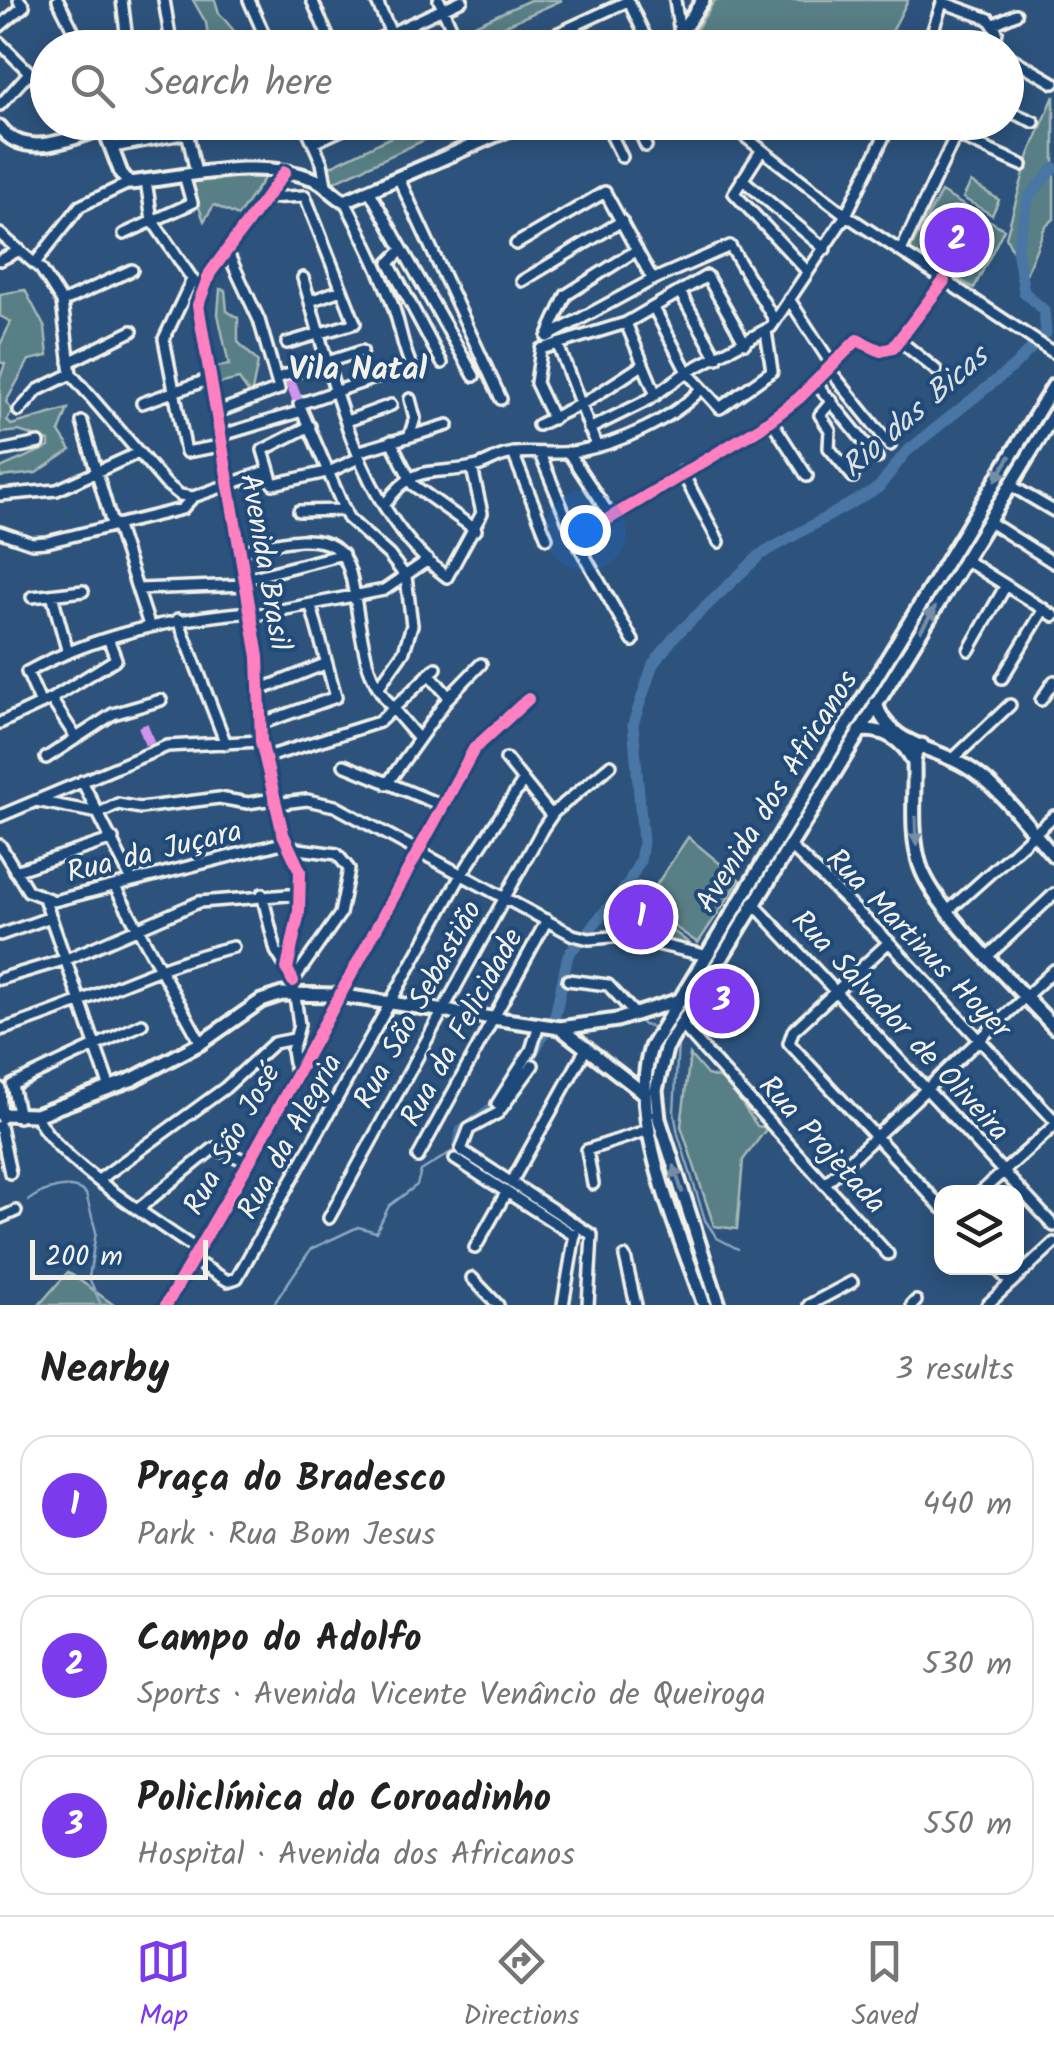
<!DOCTYPE html>
<html lang="en">
<head>
<meta charset="utf-8">
<style>
	:root { --surface:#fff; --page:#f6f6f6; --text:#222; --muted:#767676; --line:#e0e0e0; --accent:#7c3aed }
	body { margin:0; font-family:Kalam,sans-serif; background:var(--page); color:var(--text) }
	.controls { position:absolute; right:30px; bottom:30px; display:grid; overflow:hidden; border-radius:20px; box-shadow:0 5px 25px #0003 }
	.controls button { width:90px; height:90px; display:grid; place-items:center; padding:0; border:0; border-bottom:2px solid var(--line); background:var(--surface); color:var(--text); font:50px sans-serif }
	.scale { position:absolute; left:30px; bottom:25px; width:178px; box-sizing:border-box; padding-left:10px; border:5px solid #f4f1e8; border-top:0; font-size:28px; line-height:35px; white-space:nowrap; color:#f4f1e8; -webkit-text-stroke:8px #1f4a7a; paint-order:stroke }
	.you { position:absolute; left:585px; top:530px; width:35px; height:35px; margin:-25px; border:8px solid #fff; border-radius:50%; background:#1a73e8; box-shadow:0 0 0 15px #1a73e833 }
	.badge { display:grid; place-items:center; width:65px; height:65px; border-radius:50%; background:var(--accent); color:#fff; font-size:32px; font-weight:700 }
	.pin { position:absolute; translate:-50% -50%; border:5px solid #fff; box-shadow:0 2px 10px #0006 }
	.list { margin:0; padding:0; list-style:none }
	h2 { display:flex; justify-content:space-between; align-items:center; height:130px; margin:0; padding:0 40px; font-size:42px }
	h2 small { font-size:32px; font-weight:400; color:var(--muted) }
	.list li { display:grid; grid-template-columns:65px 1fr auto; gap:30px; align-items:center; box-sizing:border-box; height:140px; margin:0 20px 20px; padding:0 20px; border:2px solid var(--line); border-radius:30px }
	.list b { display:block; font-size:38px; white-space:nowrap }
	.list p { margin:0; font-size:32px; white-space:nowrap; color:var(--muted) }
	.list em { font-size:32px; font-style:normal; color:var(--muted) }
	.icon { flex:none; width:55px; height:55px; fill:none; stroke:currentColor; stroke-width:2; stroke-linecap:round; stroke-linejoin:round }
	.map { position:relative; flex:none; width:1054px; height:1305px; overflow:hidden }
	.search { position:absolute; background:var(--surface); box-shadow:0 5px 25px #0003; left:30px; right:30px; top:30px; height:110px; display:flex; align-items:center; gap:25px; box-sizing:border-box; padding:0 35px; border-radius:55px; color:var(--muted); font-size:38px }
	.sheet { height:610px; background:var(--surface) }
	nav { display:flex; justify-content:space-around; align-items:center; box-sizing:border-box; height:140px; border-top:2px solid var(--line); background:var(--surface); font-size:28px; color:var(--muted) }
	nav a { display:grid; justify-items:center; gap:5px }
	nav .on { color:var(--accent) }
	.map>svg:first-child { display:block }
</style>
</head>
<body>
<div class="map">
<svg width="1054" height="1305" viewBox="0 0 1054 1305">
	<rect width="100%" height="100%" fill="#2d537d"/>
	<filter id="ink" filterUnits="userSpaceOnUse"><feTurbulence type="fractalNoise" baseFrequency=".01" numOctaves="2"/><feDisplacementMap in="SourceGraphic" scale="20" xChannelSelector="R" yChannelSelector="G"/><feConvolveMatrix kernelMatrix="1 2 1 2 8 2 1 2 1" color-interpolation-filters="sRGB"/></filter>
	<g filter="url(#ink)">
		<path fill="#597f85" stroke="#a6b8b6" stroke-width="2.5" d="M 193,0 L 215,0 L 219,13 L 240,38 L 257,32 L 264,47 L 210,47 L 206,23 Z
			M 530,0 L 562,0 L 464,44 L 459,32 Z
			M 715,0 L 908,0 L 884,47 L 685,47 Z
			M 1054,96 L 1054,219 L 1045,227 L 1025,277 L 1006,237 L 1029,155 Z
			M 420,123 L 461,123 L 332,183 L 329,167 Z
			M 188,177 L 265,177 L 238,216 L 214,205 L 204,221 Z
			M 971,182 L 999,200 L 992,215 L 963,198 Z
			M 941,192 L 1004,229 L 974,288 L 910,250 Z
			M 220,289 L 225,290 L 227,311 L 238,318 L 238,342 L 258,362 L 251,396 L 239,379 L 218,384 L 216,367 L 229,365 L 218,314 Z
			M 25,290 L 45,328 L 48,356 L 29,360 L 6,402 L 13,411 L 7,420 L 11,425 L 68,409 L 59,432 L 71,450 L 36,473 L 0,477 L 0,468 L 49,447 L 49,441 L 19,431 L 0,433 L 0,378 L 5,364 L 0,362 L 0,345 L 11,322 L 0,316 L 0,294 Z
			M 688,837 L 740,880 L 698,943 L 643,905 Z
			M 637,903 L 694,947 L 617,931 Z
			M 690,1055 L 707,1075 L 726,1080 L 757,1126 L 767,1128 L 743,1160 L 737,1229 L 714,1226 L 681,1126 Z
			M 68,1272 L 114,1305 L 39,1305 Z"/>
		<g fill="none" stroke-linecap="round" stroke-linejoin="round">
			<path stroke="#8da7bf" stroke-width="2.5" d="M 614,985 L 625,997
				M 638,1019 L 643,1025 L 652,1027
				M 678,1043 L 674,1112 L 678,1134 L 705,1220 L 717,1238 L 738,1249
				M 28,1201 C 42,1189 72,1180 86,1194 L 96,1232 L 89,1278 L 101,1305
				M 273,1305 L 311,1249 L 358,1227 L 376,1232 L 389,1206 L 417,1185 L 421,1171 L 456,1149"/>
			<path stroke="#4876a4" stroke-width="11" d="M 518,1078 L 555,1016 L 568,955 L 628,884 L 640,861 L 643,842 L 633,724 L 653,664 L 675,636 L 760,555 L 878,488 L 906,452 L 1014,366 L 1046,333 L 1044,310 L 1024,292 L 1017,249 L 1029,197 L 1054,168
				M 470,1164 L 457,1156 L 461,1131 L 505,1098
				M 511,1190 L 569,1226"/>
			<g stroke="#f4f1e8" stroke-width="16">
				<path id="minor" d="M 58,0 L 82,48
					M 122,0 L 128,48
					M 164,0 L 172,48
					M 249,0 L 270,48
					M 312,0 L 333,48
					M 376,0 L 391,33
					M 439,0 L 460,48
					M 628,0 L 651,48
					M 675,0 L 680,34
					M 942,2 L 989,19 L 997,31 L 994,48
					M 994,24 L 1016,14
					M 0,26 L 24,6 L 19,0
					M 0,43 L 48,91
					M 359,48 L 462,0
					M 526,48 L 628,1
					M 927,48 L 943,0
					M 1006,55 L 1054,83
					M 0,105 L 29,73
					M 1006,110 L 1034,122
					M 185,122 L 196,173
					M 304,122 L 322,163 L 326,185
					M 605,122 L 622,157
					M 635,122 L 646,146
					M 726,122 L 846,215 L 1054,353
					M 956,135 L 1022,165
					M 313,143 L 358,122
					M 113,147 L 188,133 L 213,122
					M 761,151 L 734,193 L 807,271
					M 285,172 L 210,273 L 198,305 L 258,657 L 261,741 L 283,834 L 300,871 L 299,912 L 287,969 L 293,981
					M 399,179 L 501,399
					M 742,179 L 825,249
					M 146,181 L 152,220 L 195,283
					M 370,192 L 474,376
					M 266,198 L 305,196 L 355,323 L 287,343
					M 345,201 C 362,235 380,269 392,303 C 401,327 402,349 414,372
					M 0,234 L 41,269 L 62,302 L 71,374 L 166,484 L 180,495 L 193,497 L 267,471
					M 124,234 L 192,203 L 184,175
					M 516,244 L 605,192 L 653,280
					M 401,251 L 389,263 L 442,363
					M 901,251 L 962,122
					M 0,260 L 20,250
					M 35,263 L 80,206 L 129,183
					M 303,278 C 334,380 356,510 447,577 L 482,513 L 472,468
					M 522,281 L 622,221
					M 191,282 L 164,339 L 186,452 L 220,446
					M 681,294 L 717,358
					M 789,299 L 832,365
					M 310,301 L 341,290
					M 62,302 L 132,270
					M 655,310 L 687,372 L 720,408 L 772,371 L 766,331
					M 626,323 L 656,395
					M 547,337 L 652,280 L 730,246 L 775,321
					M 547,337 L 566,295 L 637,250
					M 900,341 L 936,370
					M 558,345 L 596,445
					M 69,362 L 132,331
					M 828,368 L 890,445
					M 378,377 L 299,404 L 348,518 L 389,555 L 406,577 L 412,625 L 404,651 L 380,685
					M 277,378 L 362,351
					M 815,382 L 877,458
					M 832,401 L 820,415 L 830,430 L 829,448 L 853,477
					M 142,403 L 210,379
					M 19,411 L 38,390 L 71,374
					M 215,413 L 279,389 L 259,320 L 227,251
					M 553,419 L 536,383 L 541,349 L 626,323 L 707,276 L 745,343
					M 771,420 L 807,476
					M 347,421 L 391,405
					M 82,422 L 112,524
					M 538,425 L 589,400 L 641,366
					M 310,426 L 263,450 L 273,484 L 331,471 L 359,458
					M 589,429 L 648,400 L 687,372 L 771,327 L 846,215 L 891,122
					M 410,434 L 415,418 L 410,399
					M 219,436 L 302,411
					M 391,441 L 413,485 L 476,530
					M 0,451 L 39,443
					M 357,452 L 448,425
					M 568,452 L 609,514
					M 513,453 L 547,538
					M 540,454 L 575,539 L 633,641
					M 682,472 L 719,542
					M 1010,485 L 1054,511
					M 0,495 L 57,490 L 138,453
					M 386,503 C 415,462 432,476 473,467 C 486,465 496,456 509,454 C 532,450 556,456 579,451 C 620,443 672,420 701,389
					M 299,511 L 345,510
					M 988,521 L 1054,563
					M 116,524 L 149,625
					M 0,532 L 32,543 L 47,542 L 182,509 L 193,497
					M 575,539 L 761,427 L 799,398 L 857,340 L 881,351 L 893,348 L 944,281
					M 240,552 C 376,513 341,573 369,668 C 377,693 401,718 418,738
					M 964,559 L 1054,616
					M 245,579 L 343,554
					M 138,589 L 246,585
					M 52,595 L 68,653
					M 32,597 L 83,591
					M 250,616 L 384,590 L 428,560
					M 178,619 L 226,744
					M 969,650 L 1005,587
					M 429,674 L 449,697
					M 1002,678 L 1044,609
					M 260,690 L 325,664
					M 51,699 L 75,736
					M 1041,700 L 1054,681
					M 41,704 L 27,672 C 97,634 171,619 250,612
					M 0,723 L 51,699 L 116,659 L 108,638
					M 260,724 L 336,697 L 311,606
					M 46,758 L 113,714 L 161,700
					M 264,758 L 379,722 L 436,668
					M 506,759 L 551,815
					M 953,759 L 1010,705
					M 344,765 L 441,805
					M 82,781 L 132,881
					M 387,784 L 449,697 L 481,664
					M 36,801 L 99,813 L 118,804 L 140,808 L 219,798 L 248,803 L 273,799
					M 275,804 L 307,800 L 335,806 L 573,935 L 589,939 L 622,936 L 704,955
					M 0,816 L 167,746 L 261,741
					M 0,845 L 28,891 L 54,901 L 286,842
					M 789,845 L 889,942 L 1054,1120
					M 291,848 L 337,854 L 349,869 L 340,914 L 293,981 L 299,1025 L 292,1051 L 296,1073
					M 15,871 L 113,839
					M 115,887 L 201,1043
					M 262,894 L 276,951 L 287,969
					M 45,901 L 110,1088
					M 753,903 L 1054,1226
					M 949,910 L 1054,816
					M 0,935 L 51,917
					M 889,942 L 793,1031 L 789,1043 L 942,1208
					M 989,955 L 1054,894
					M 0,979 L 67,959 L 199,902 L 301,894
					M 568,980 L 608,985 L 635,1014
					M 680,1023 L 888,1254
					M 0,1030 C 79,1007 155,964 233,947
					M 533,1065 L 498,1113 L 469,1129 L 461,1150 L 592,1235 L 588,1305
					M 0,1088 L 2,1118
					M 497,1104 L 531,1050 L 539,1025
					M 36,1115 C 54,1159 157,1222 198,1251
					M 19,1117 L 12,1085 L 142,1024
					M 0,1126 L 10,1173
					M 418,1157 L 547,920
					M 455,1159 L 575,1236
					M 100,1179 L 225,1088 L 274,1043 L 294,1039
					M 511,1183 L 587,1047
					M 826,1183 L 1054,970
					M 593,1184 L 587,1150 L 648,1130
					M 981,1192 L 1054,1126
					M 138,1209 L 214,1148 L 249,1162
					M 0,1218 L 16,1211
					M 329,1218 L 543,828 L 554,812 L 611,765
					M 475,1248 L 506,1193
					M 625,1257 L 636,1305
					M 193,1260 L 228,1281 L 237,1278 L 460,877 L 522,783
					M 996,1268 L 1011,1283
					M 472,1278 L 498,1305
					M 166,1305 L 249,1162 L 474,749 L 528,699
					M 563,1305 L 575,1234
					M 809,1305 L 852,1282
					M 912,1305 L 916,1301
					M 987,1305 L 1054,1243"/>
			</g>
			<g stroke="#f4f1e8" stroke-width="19">
				<path id="major" d="M 671,48 L 703,0
					M 0,127 C 24,161 72,138 104,128 L 121,173 L 129,183 C 187,177 258,157 314,179 C 327,184 332,195 345,201 L 526,122
					M 876,703 C 887,745 935,747 967,767 C 1001,788 1027,826 1054,856
					M 859,731 C 884,727 904,741 914,763
					M 922,745 L 916,751 L 914,763 C 915,795 910,834 920,865 C 934,910 1019,989 1054,1027
					M 560,1028 L 641,1091
					M 0,1114 L 36,1115 L 133,1079 L 201,1043 L 261,1001 L 282,994 L 337,995 L 560,1028 L 617,1020 L 676,1001
					M 704,1305 C 680,1233 627,1120 651,1047 L 1054,385
					M 719,1305 L 659,1119 L 656,1090 L 666,1049 L 1054,414"/>
			</g>
			<use href="#minor" stroke="#1f4a7a" stroke-width="9"/>
			<use href="#major" stroke="#1f4a7a" stroke-width="11"/>
			<path stroke="#d193ec" stroke-width="10" stroke-dasharray="20 10" stroke-linecap="butt" d="M 290,381 L 299,404
				M 143,725 L 152,751"/>
			<g stroke="#1f4a7a" stroke-width="19">
				<path id="cycleway" d="M 285,172 L 210,273 L 198,305 L 258,657 L 261,741 L 283,834 L 300,871 L 299,912 L 287,969 L 293,981
					M 575,539 L 761,427 L 799,398 L 857,340 L 881,351 L 893,348 L 944,281
					M 166,1305 L 249,1162 L 474,749 L 528,699"/>
			</g>
			<use href="#cycleway" stroke="#ff80c0" stroke-width="12"/>
		</g>
		<defs><path id="oneway-solid" d="M-6-.8H1V-3.2L6.5 0L1 3.2V.8H-6Z" transform="scale(2.5)"/></defs>
		<g fill="#748da6">
			<use href="#oneway-solid" transform="translate(1003 468) rotate(121)"/>
			<use href="#oneway-solid" transform="translate(928 619) rotate(-58)"/>
			<use href="#oneway-solid" transform="translate(916 831) rotate(88)"/>
			<use href="#oneway-solid" transform="translate(678 1179) rotate(-108)"/>
		</g>
	</g>
	<g text-anchor="middle" stroke-width="8" stroke-linejoin="round" paint-order="stroke">
		<g font-size="30" fill="#f4f1e8" stroke="#1f4a7a">
			<text transform="translate(266 562) rotate(80)" y="10">Avenida Brasil</text>
			<text transform="translate(776 791) rotate(-58)" y="10">Avenida dos Africanos</text>
			<text transform="translate(154 851) rotate(-14)" y="10">Rua da Juçara</text>
			<text transform="translate(919 943) rotate(46)" y="10">Rua Martinus Hoyer</text>
			<text transform="translate(417 1004) rotate(-61)" y="10">Rua São Sebastião</text>
			<text transform="translate(901 1025) rotate(47)" y="10">Rua Salvador de Oliveira</text>
			<text transform="translate(461 1027) rotate(-61)" y="10">Rua da Felicidade</text>
			<text transform="translate(289 1136) rotate(-61)" y="10">Rua da Alegria</text>
			<text transform="translate(231 1139) rotate(-61)" y="10">Rua São José</text>
			<text transform="translate(823 1144) rotate(48)" y="10">Rua Projetada</text>
		</g>
		<g font-size="32" font-weight="bold" fill="#f4f1e8" stroke="#1f4a7a">
			<text x="358" y="379">Vila Natal</text>
		</g>
		<g font-size="32" font-style="italic" fill="#dadfde" stroke="#1f4a7a">
			<text transform="translate(914 411) rotate(-41)" y="11">Rio das Bicas</text>
		</g>
	</g>
</svg>
<div class="controls">
<button><svg class="icon" aria-label="layers" viewBox="0 0 24 24"><path d="M12 4l9 5-9 5-9-5zM3 14l9 5 9-5"/></svg></button>
</div>
<div class="scale">200 m</div>
<div class="you"></div>
<div class="pin badge" style="left:641px;top:917px">1</div>
<div class="pin badge" style="left:957px;top:240px">2</div>
<div class="pin badge" style="left:722px;top:1001px">3</div>
<div class="search"><svg class="icon" aria-label="search" viewBox="0 0 24 24"><circle cx="10" cy="10" r="6"/><path d="M15 15l6 6"/></svg>Search here</div>
</div>
<section class="sheet">
<h2>Nearby<small>3 results</small></h2>
<ul class="list">
<li><span class="badge">1</span><div><b>Praça do Bradesco</b><p>Park · Rua Bom Jesus</p></div><em>440 m</em></li>
<li><span class="badge">2</span><div><b>Campo do Adolfo</b><p>Sports · Avenida Vicente Venâncio de Queiroga</p></div><em>530 m</em></li>
<li><span class="badge">3</span><div><b>Policlínica do Coroadinho</b><p>Hospital · Avenida dos Africanos</p></div><em>550 m</em></li>
</ul>
</section>
<nav>
<a class="on"><svg class="icon" aria-label="map" viewBox="0 0 24 24"><path d="M3 6l6-2 6 2 6-2v14l-6 2-6-2-6 2zM9 4v14M15 6v14"/></svg>Map</a>
<a><svg class="icon" aria-label="directions" viewBox="0 0 24 24"><path d="M12 3l9 9-9 9-9-9zM9 14v-3h6M13 9l2 2-2 2"/></svg>Directions</a>
<a><svg class="icon" aria-label="saved" viewBox="0 0 24 24"><path d="M7 4h10v16l-5-4-5 4z"/></svg>Saved</a>
</nav>
</body>
</html>
